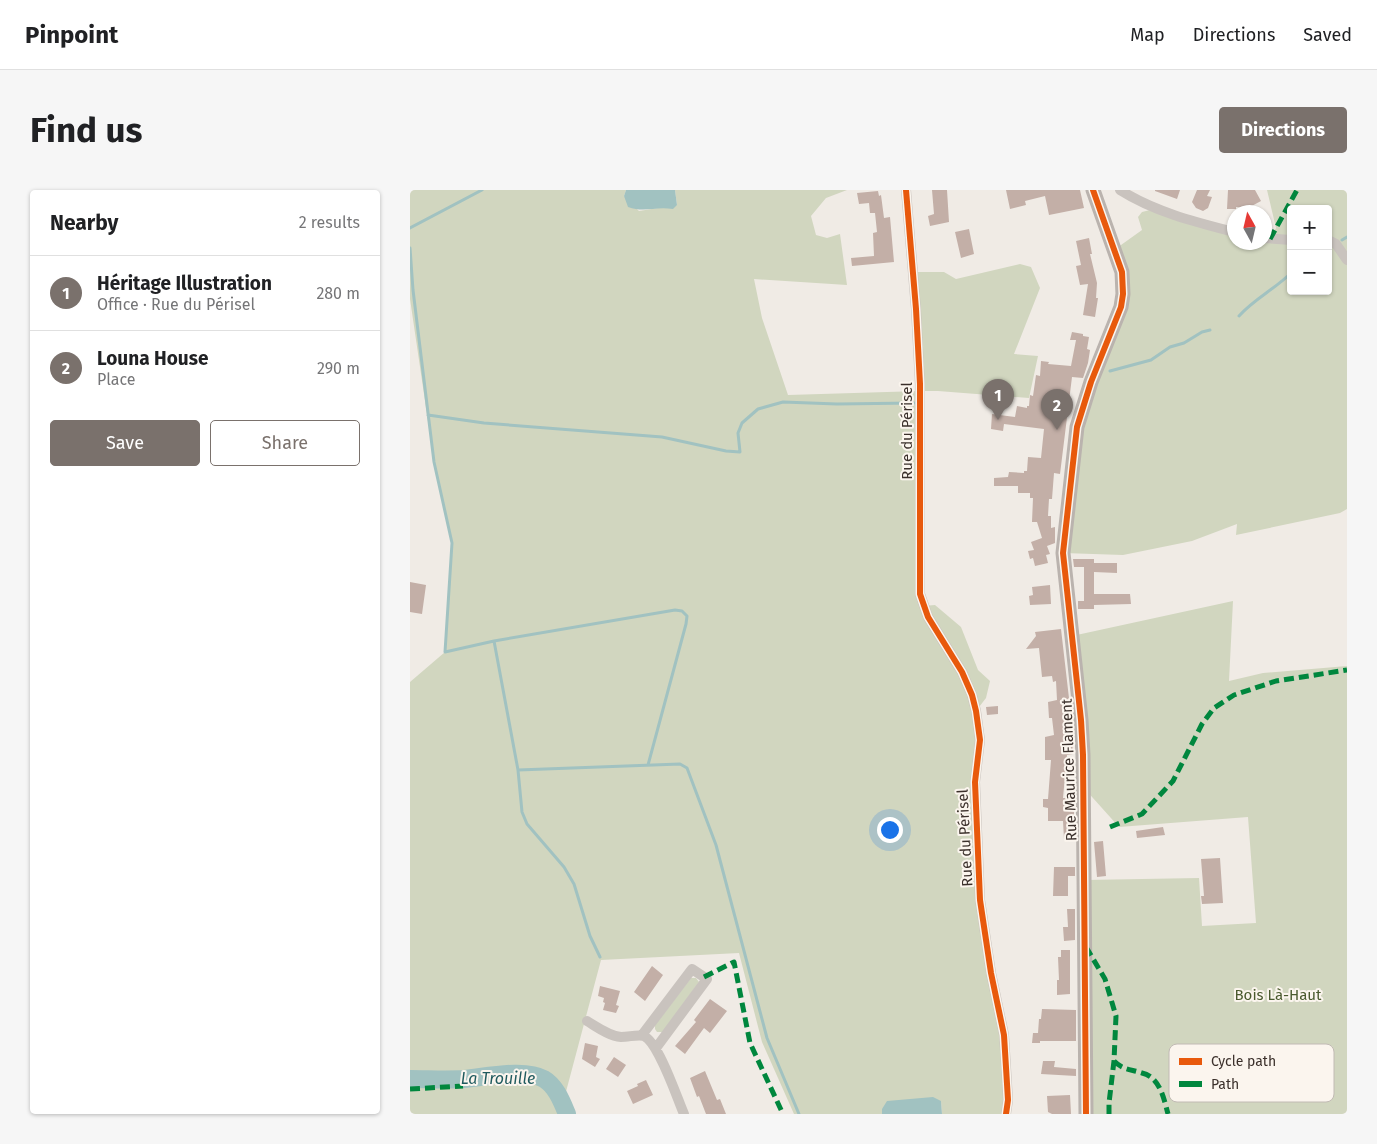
<!DOCTYPE html>
<html lang="en">
<head>
<meta charset="utf-8">
<style>
	:root { --surface:#fff; --page:#f6f6f6; --text:#202124; --muted:#757577; --line:#e0e0e0; --accent:#7a716c }
	body { margin:0; font-family:"Fira Sans",sans-serif; background:var(--page); color:var(--text) }
	.controls { position:absolute; right:15px; top:15px; display:grid; overflow:hidden; border-radius:5px; box-shadow:0 1px 4px #0004 }
	.controls button { width:45px; height:45px; display:grid; place-items:center; padding:0; border:0; border-bottom:1px solid var(--line); background:var(--surface); color:var(--text); font:25px sans-serif }
	.compass { position:absolute; left:817px; top:15px; width:45px; height:45px; border-radius:50%; background:var(--surface); box-shadow:0 1px 4px #0004; rotate:352deg }
	.you { position:absolute; left:479px; top:639px; width:18px; height:18px; margin:-12px; border:4px solid #fff; border-radius:50%; background:#1a73e8; box-shadow:0 0 0 8px #1a73e833 }
	.badge { display:grid; place-items:center; width:32px; height:32px; border-radius:50%; background:var(--accent); color:#fff; font-size:16px; font-weight:700 }
	.pin { position:absolute; translate:-50% -41px; filter:drop-shadow(0 1px 2px #0008) }
	.pin::after { content:''; position:absolute; top:26px; width:18px; height:15px; background:inherit; clip-path:polygon(0 0,100% 0,50% 100%) }
	.list { margin:0; padding:0; list-style:none }
	h2 { display:flex; justify-content:space-between; align-items:center; height:65px; margin:0; padding:0 20px; font-size:21px }
	h2 small { font-size:16px; font-weight:400; color:var(--muted) }
	.list li { display:grid; grid-template-columns:32px 1fr auto; gap:15px; align-items:center; box-sizing:border-box; height:75px; padding:0 20px; border-top:1px solid var(--line) }
	.list b { display:block; font-size:19px; white-space:nowrap }
	.list p { margin:0; font-size:16px; white-space:nowrap; color:var(--muted) }
	.list em { font-size:16px; font-style:normal; color:var(--muted) }
	.actions { display:flex; gap:10px; padding:15px 20px }
	.actions a { flex:1; padding:11px 0; border:1px solid var(--accent); border-radius:5px; text-align:center; font-size:18px; color:var(--accent) }
	.actions .main { background:var(--accent); color:#fff }
	.map { position:relative; flex:none; width:937px; height:924px; overflow:hidden; border-radius:5px }
	header { display:flex; align-items:center; gap:30px; box-sizing:border-box; height:70px; padding:0 25px; background:var(--surface); border-bottom:1px solid var(--line) }
	header strong { font-size:24px }
	nav { display:flex; gap:28px; margin-inline-start:auto; font-size:18px }
	.intro { display:flex; align-items:center; justify-content:space-between; box-sizing:border-box; height:120px; padding:0 30px }
	h1 { margin:0; font-size:35px }
	.button { padding:12px 22px; border-radius:5px; background:var(--accent); color:#fff; font-size:18px; font-weight:700 }
	main { display:flex; gap:30px; padding:0 30px }
	aside { flex:1; background:var(--surface); border-radius:5px; box-shadow:0 1px 4px #0004 }
	.map>svg:first-child { display:block }
</style>
</head>
<body>
<header>
<strong>Pinpoint</strong>
<nav><a>Map</a><a>Directions</a><a>Saved</a></nav>
</header>
<div class="intro"><h1>Find us</h1><a class="button">Directions</a></div>
<main>
<aside>
<h2>Nearby<small>2 results</small></h2>
<ul class="list">
<li><span class="badge">1</span><div><b>Héritage Illustration</b><p>Office · Rue du Périsel</p></div><em>280 m</em></li>
<li><span class="badge">2</span><div><b>Louna House</b><p>Place</p></div><em>290 m</em></li>
</ul>
<div class="actions"><a class="main">Save</a><a>Share</a></div>
</aside>
<div class="map">
<svg width="937" height="924" viewBox="0 0 937 924">
	<rect width="100%" height="100%" fill="#f0ebe5"/>
	<path fill="#d1d6bf" fill-rule="evenodd" d="M 0,0 L 216,0 L 214,6 L 229,21 L 267,15 L 265,0 L 437,0 L 416,8 L 401,26 L 406,45 L 417,48 L 430,44 L 437,95 L 344,89 L 352,128 L 378,205 L 510,201 L 503,82 L 534,82 L 546,89 L 610,74 L 621,77 L 630,98 L 604,164 L 628,166 L 619,208 L 528,201 L 511,201 L 513,416 L 525,415 L 551,437 L 568,480 L 580,491 L 576,508 L 566,521 L 570,710 L 587,811 L 596,924 L 532,924 L 531,911 L 472,919 L 472,924 L 384,924 L 352,852 L 329,763 L 191,770 L 153,913 L 157,924 L 0,924 L 0,492 L 35,462 L 42,353 L 24,272 L 0,109 Z
		M 857,0 L 937,0 L 937,319 L 930,323 L 826,345 L 827,334 L 782,351 L 713,365 L 653,363 L 667,237 L 707,129 L 704,58 L 711,55 L 732,40 L 728,27 L 732,22 L 744,19 L 824,42 L 824,52 L 854,52 L 860,49 L 866,38 ZM 881,19 L 918,19 L 918,101 L 881,101 Z
		M 823,411 L 819,491 L 853,483 L 937,476 L 937,924 L 676,924 L 675,690 L 789,688 L 792,736 L 846,733 L 838,627 L 709,637 L 674,598 L 662,446 Z
		M 281,788 L 286,788 L 289,792 L 253,842 L 247,842 L 245,839 L 245,835 Z"/>
	<path fill="#a1c2c1" d="M 216,0 L 265,0 L 267,15 L 263,19 C 245,16 235,23 218,17 L 214,6 Z
		M 523,907 L 531,911 L 532,924 L 472,924 L 472,919 L 477,911 Z"/>
	<g fill="none" stroke-linecap="round" stroke-linejoin="round">
		<path stroke="#a1c2c1" stroke-width="3" d="M 0,38 L 72,0
			M 932,50 L 937,47
			M 0,58 L 3,100 L 24,272 L 42,353 L 35,462 L 84,451 L 108,580 L 112,622 L 117,634 L 154,677 L 164,694 L 180,746 L 190,767
			M 829,126 C 844,109 865,99 881,83
			M 700,181 L 741,170 L 760,157 L 774,153 L 792,142 L 800,140
			M 18,225 L 74,233 L 252,247 L 316,261 L 330,262 L 328,243 L 332,233 L 348,219 L 373,212 L 427,214 L 504,213
			M 84,451 L 265,420 L 272,421 L 277,426 L 276,434 L 238,575
			M 108,580 L 270,574 L 277,578 L 306,655 L 357,848 L 389,924"/>
		<path stroke="#a1c2c1" stroke-width="18" d="M 0,889 C 18,889 36,890 54,889 C 76,887 115,878 134,889 C 146,896 152,912 157,924"/>
	</g>
	<path fill="#c3afa7" d="M 522,0 L 537,0 L 539,32 L 520,36 L 518,26 L 524,24 Z
		M 596,0 L 670,0 L 674,18 L 639,25 L 635,6 L 615,11 L 616,15 L 600,19 Z
		M 745,0 L 770,0 L 767,9 L 745,1 Z
		M 787,0 L 800,0 L 797,6 L 802,7 L 798,18 L 793,21 L 786,18 L 782,12 Z
		M 818,0 L 845,0 L 851,11 L 838,18 L 826,17 L 826,19 L 817,19 Z
		M 468,1 L 469,6 L 471,5 L 474,28 L 480,27 L 484,72 L 442,76 L 441,68 L 464,66 L 463,43 L 467,42 L 465,23 L 460,23 L 459,13 L 449,14 L 447,3 Z
		M 559,39 L 564,64 L 551,68 L 545,42 Z
		M 679,48 L 682,64 L 680,64 L 687,93 L 686,108 L 688,108 L 685,127 L 673,125 L 678,94 L 670,95 L 666,76 L 671,75 L 666,51 Z
		M 662,142 L 673,144 L 673,146 L 679,147 L 677,159 L 680,160 L 678,173 L 673,188 L 662,187 L 650,284 L 644,283 L 642,309 L 639,309 L 638,326 L 641,326 L 641,338 L 645,337 L 645,353 L 637,356 L 640,364 L 636,365 L 638,373 L 625,376 L 623,368 L 620,369 L 618,361 L 624,360 L 621,352 L 632,348 L 627,332 L 622,332 L 623,308 L 620,308 L 620,303 L 608,303 L 608,296 L 584,296 L 584,288 L 598,287 L 599,282 L 614,283 L 614,281 L 617,281 L 618,267 L 631,268 L 634,239 L 594,234 L 593,241 L 581,239 L 582,224 L 605,227 L 607,216 L 617,218 L 617,216 L 619,216 L 620,205 L 623,206 L 626,185 L 630,186 L 631,171 L 639,172 L 638,174 L 661,176 L 666,150 L 660,150 Z
		M 663,369 L 684,369 L 684,373 L 707,373 L 707,383 L 684,382 L 684,404 L 720,404 L 721,414 L 684,415 L 684,419 L 668,419 L 668,411 L 674,411 L 674,377 L 664,377 Z
		M 0,392 L 16,395 L 12,424 L 0,422 Z
		M 640,395 L 641,414 L 620,415 L 619,406 L 623,405 L 622,397 Z
		M 651,439 L 660,517 L 663,564 L 657,565 L 653,608 L 664,608 L 664,649 L 654,649 L 653,631 L 638,631 L 638,618 L 633,617 L 633,609 L 638,609 L 641,570 L 635,570 L 635,547 L 644,545 L 642,528 L 639,528 L 638,512 L 647,510 L 646,491 L 643,492 L 642,486 L 632,487 L 629,458 L 616,459 L 626,446 L 625,442 Z
		M 588,516 L 588,524 L 577,525 L 576,517 Z
		M 753,637 L 755,645 L 727,648 L 726,641 Z
		M 693,651 L 696,686 L 687,687 L 684,652 Z
		M 810,668 L 813,713 L 792,714 L 791,706 L 794,706 L 791,669 Z
		M 644,677 L 665,677 L 665,686 L 658,686 L 658,706 L 643,706 Z
		M 657,719 L 665,719 L 665,750 L 654,751 L 653,737 L 658,737 Z
		M 651,760 L 660,760 L 660,804 L 647,805 L 647,790 L 649,790 L 648,767 L 651,767 Z
		M 242,776 L 253,785 L 235,811 L 224,802 Z
		M 190,796 L 210,801 L 206,815 L 209,816 L 206,823 L 193,820 L 195,813 L 193,812 L 194,808 L 188,806 Z
		M 300,809 L 317,821 L 300,843 L 294,838 L 275,864 L 265,856 L 286,832 L 284,830 Z
		M 632,819 L 666,820 L 666,851 L 630,851 L 630,853 L 622,853 L 623,843 L 628,843 L 629,829 L 631,829 Z
		M 175,853 L 188,856 L 186,867 L 190,869 L 185,877 L 172,869 Z
		M 204,867 L 216,875 L 208,887 L 196,879 Z
		M 633,871 L 645,871 L 644,877 L 666,879 L 666,886 L 631,884 Z
		M 295,881 L 307,910 L 310,909 L 316,924 L 296,924 L 289,906 L 287,907 L 280,888 Z
		M 236,890 L 243,905 L 223,914 L 217,901 L 228,896 L 227,894 Z
		M 660,905 L 661,924 L 642,924 L 638,922 L 637,906 Z"/>
	<g fill="none" stroke-linecap="round" stroke-linejoin="round">
		<path stroke="#c9c3be" stroke-width="10" d="M 496,0 L 506,119 L 510,194 L 510,404 L 518,427 L 552,482 L 562,505 L 566,521 L 570,550 L 565,592 L 570,710 L 581,783 L 594,845 L 598,910 L 596,924
			M 710,0 C 745,22 785,32 824,42
			M 854,48 L 881,50
			M 918,50 L 926,54 L 937,70
			M 177,831 C 187,837 199,846 211,847 C 219,847 228,844 234,846 C 249,853 267,908 274,924
			M 232,845 L 282,779 L 297,789 L 246,858"/>
		<path stroke="#bab3ae" stroke-width="15" d="M 676,924 L 673,565 L 671,530 L 653,363 L 667,237 L 681,192 L 711,117 L 713,104 L 712,82 L 683,0"/>
		<path stroke="#00873e" stroke-width="5" stroke-dasharray="10 5" stroke-linecap="butt" d="M 860,49 L 887,0
			M 700,637 L 732,624 L 763,591 L 792,534 L 804,518 L 824,505 L 866,491 L 937,480
			M 676,757 L 695,789 L 706,826 L 704,871 L 699,913 L 699,924
			M 294,787 L 324,772 L 340,853 L 373,924
			M 704,871 C 713,880 720,879 732,883 C 750,887 754,909 758,924
			M 0,899 L 53,896"/>
		<g stroke="#fbf5ee" stroke-width="9">
			<path id="cycleway" d="M 496,0 L 506,119 L 510,194 L 510,404 L 518,427 L 552,482 L 562,505 L 566,521 L 570,550 L 565,592 L 570,710 L 581,783 L 594,845 L 598,910 L 596,924
				M 676,924 L 673,565 L 671,530 L 653,363 L 667,237 L 681,192 L 711,117 L 713,104 L 712,82 L 683,0"/>
		</g>
		<use href="#cycleway" stroke="#e8590c" stroke-width="6"/>
	</g>
	<g text-anchor="middle" stroke-width="4" stroke-linejoin="round" paint-order="stroke">
		<g font-size="15" fill="#3b302b" stroke="#fbf5ee">
			<text transform="translate(497 241) rotate(-90)" y="5">Rue du Périsel</text>
			<text transform="translate(659 580) rotate(-92)" y="5">Rue Maurice Flament</text>
			<text transform="translate(555 648) rotate(-93)" y="5">Rue du Périsel</text>
		</g>
		<g font-size="15" fill="#4a5a2e" stroke="#fbf5ee">
			<text x="868" y="810">Bois Là-Haut</text>
		</g>
		<g font-size="16" font-style="italic" fill="#1f5a5e" stroke="#fbf5ee">
			<text x="88" y="894">La Trouille</text>
		</g>
	</g>
	<rect x="759" y="854" width="165" height="58" rx="8" fill="#fbf5ee" stroke="#c1bab4" stroke-width="1"/>
	<rect x="769" y="868" width="23" height="7" fill="#e8590c"/>
	<rect x="769" y="891" width="23" height="6" fill="#00873e"/>
	<g font-size="14" fill="#3b302b">
		<text x="801" y="876">Cycle path</text>
		<text x="801" y="899">Path</text>
	</g>
</svg>
<div class="controls">
<button>+</button>
<button>−</button>
</div>
<svg class="compass" viewBox="-18 -18 36 36"><path d="M0-13l5 13h-10z" fill="#e53935"/><path d="M0 13l5-13h-10z" fill="#757577"/></svg>
<div class="you"></div>
<div class="pin badge" style="left:588px;top:230px">1</div>
<div class="pin badge" style="left:647px;top:240px">2</div>
</div>
</main>
</body>
</html>
